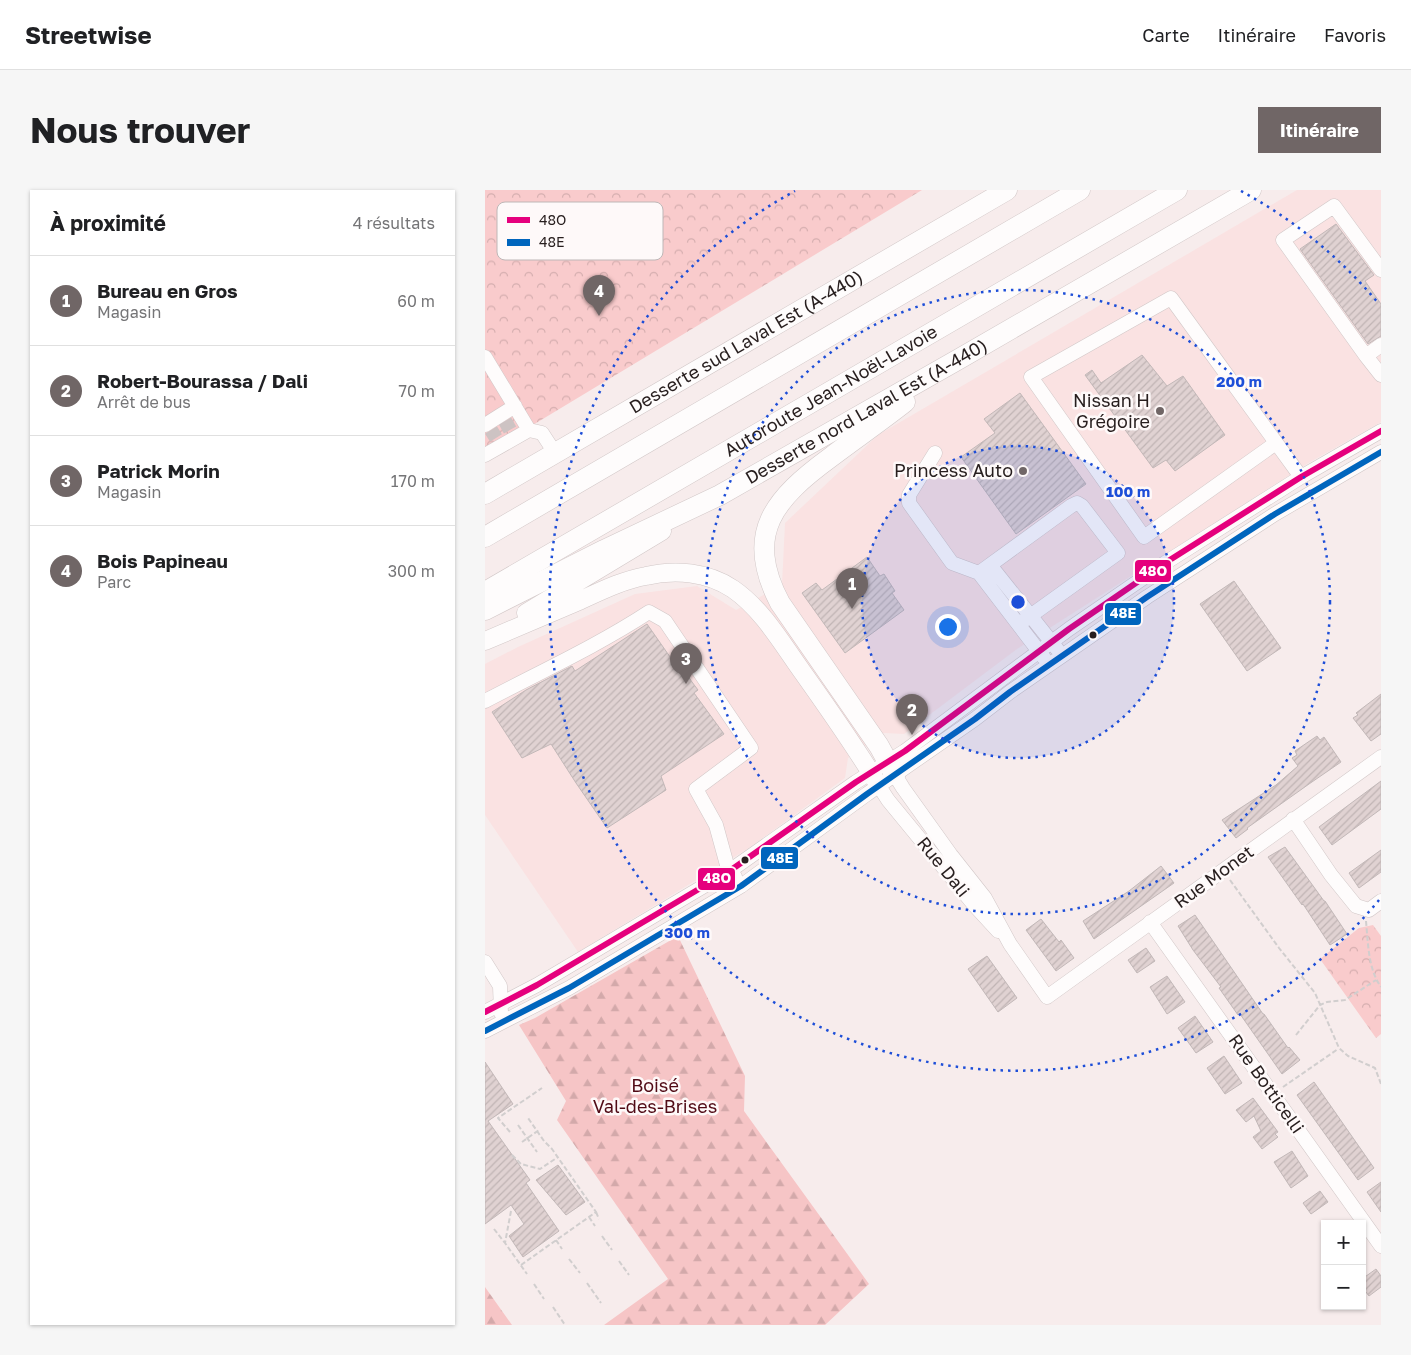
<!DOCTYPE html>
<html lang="fr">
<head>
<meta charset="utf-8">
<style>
	:root { --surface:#fff; --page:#f6f6f6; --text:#202124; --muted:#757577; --line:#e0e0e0; --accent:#706666 }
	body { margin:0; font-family:"Golos Text",sans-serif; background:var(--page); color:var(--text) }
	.controls { position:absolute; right:15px; bottom:15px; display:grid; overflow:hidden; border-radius:0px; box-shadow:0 1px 4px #0004 }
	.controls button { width:45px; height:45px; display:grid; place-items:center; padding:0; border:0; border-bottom:1px solid var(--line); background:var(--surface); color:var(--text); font:25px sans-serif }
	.you { position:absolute; left:462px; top:436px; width:18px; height:18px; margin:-12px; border:4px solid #fff; border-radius:50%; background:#1a73e8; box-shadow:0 0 0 8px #1a73e833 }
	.badge { display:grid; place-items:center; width:32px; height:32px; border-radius:50%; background:var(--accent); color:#fff; font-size:16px; font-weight:700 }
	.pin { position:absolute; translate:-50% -41px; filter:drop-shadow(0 1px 2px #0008) }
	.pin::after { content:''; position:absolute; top:26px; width:18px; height:15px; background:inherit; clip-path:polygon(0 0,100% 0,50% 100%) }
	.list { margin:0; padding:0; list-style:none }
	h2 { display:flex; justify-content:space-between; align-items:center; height:65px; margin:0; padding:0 20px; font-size:21px }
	h2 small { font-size:16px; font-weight:400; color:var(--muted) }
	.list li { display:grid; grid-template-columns:32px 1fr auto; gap:15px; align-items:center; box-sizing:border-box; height:90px; padding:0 20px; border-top:1px solid var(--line) }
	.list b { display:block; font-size:19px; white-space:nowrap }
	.list p { margin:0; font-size:16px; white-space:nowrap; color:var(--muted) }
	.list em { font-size:16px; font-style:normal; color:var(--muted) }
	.map { position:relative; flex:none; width:896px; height:1135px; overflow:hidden; border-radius:0px }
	header { display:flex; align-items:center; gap:30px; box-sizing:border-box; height:70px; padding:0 25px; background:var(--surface); border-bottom:1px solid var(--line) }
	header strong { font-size:24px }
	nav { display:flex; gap:28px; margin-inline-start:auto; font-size:18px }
	.intro { display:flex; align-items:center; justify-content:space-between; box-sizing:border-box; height:120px; padding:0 30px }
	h1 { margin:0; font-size:35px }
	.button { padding:12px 22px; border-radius:0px; background:var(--accent); color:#fff; font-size:18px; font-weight:700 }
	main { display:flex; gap:30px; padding:0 30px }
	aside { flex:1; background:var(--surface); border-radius:0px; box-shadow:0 1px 4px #0004 }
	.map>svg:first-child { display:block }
</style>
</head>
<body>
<header>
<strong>Streetwise</strong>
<nav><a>Carte</a><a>Itinéraire</a><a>Favoris</a></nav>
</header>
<div class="intro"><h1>Nous trouver</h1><a class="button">Itinéraire</a></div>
<main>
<aside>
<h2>À proximité<small>4 résultats</small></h2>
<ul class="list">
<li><span class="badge">1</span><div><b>Bureau en Gros</b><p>Magasin</p></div><em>60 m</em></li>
<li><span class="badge">2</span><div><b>Robert-Bourassa / Dali</b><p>Arrêt de bus</p></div><em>70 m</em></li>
<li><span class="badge">3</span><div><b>Patrick Morin</b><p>Magasin</p></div><em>170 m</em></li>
<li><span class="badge">4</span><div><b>Bois Papineau</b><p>Parc</p></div><em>300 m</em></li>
</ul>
</aside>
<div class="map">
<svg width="896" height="1135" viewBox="0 0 896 1135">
	<defs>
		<pattern id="forest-firs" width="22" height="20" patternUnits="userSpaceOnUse" patternTransform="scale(1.25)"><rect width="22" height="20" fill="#f6c5c6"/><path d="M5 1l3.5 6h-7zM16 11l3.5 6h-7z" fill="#d3a9aa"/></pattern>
		<pattern id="park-crowns" width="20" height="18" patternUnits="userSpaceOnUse" patternTransform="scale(1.25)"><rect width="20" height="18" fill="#f9cbcc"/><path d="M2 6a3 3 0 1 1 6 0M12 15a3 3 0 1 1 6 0" fill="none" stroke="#d5aeaf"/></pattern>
		<pattern id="building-hatch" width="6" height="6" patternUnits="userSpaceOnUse" patternTransform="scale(1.25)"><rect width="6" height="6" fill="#e0d2d2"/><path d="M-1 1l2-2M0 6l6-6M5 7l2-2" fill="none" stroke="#c0b4b4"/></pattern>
	</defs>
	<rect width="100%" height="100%" fill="#f7ecec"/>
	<path fill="#fae2e2" d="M 812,0 L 896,0 L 896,232 L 825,272 L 585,425 L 532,459 L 419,544 L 399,543 L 363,568 L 360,588 L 264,658 L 93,762 L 0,625 L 0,474 L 33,457 L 150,404 L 212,396 L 251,420 L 297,395 L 300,333 L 393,245 Z"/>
	<path fill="url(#forest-firs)" d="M 193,746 L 260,886 L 259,921 L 384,1094 L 340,1135 L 119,1135 L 183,1089 L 72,930 L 81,911 L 34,835 L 50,828 Z
		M 0,1097 L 27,1135 L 0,1135 Z"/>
	<path fill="url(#park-crowns)" d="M 0,0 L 437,0 L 0,264 Z
		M 888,735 L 896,746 L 896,844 L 891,848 L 835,769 L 874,738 Z"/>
	<path fill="url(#building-hatch)" stroke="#c2b8b8" d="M 851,34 L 889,85 L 880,91 L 896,114 L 896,146 L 883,154 L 815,59 Z
		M 657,165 L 682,196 L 698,186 L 740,245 L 690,281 L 681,270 L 668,278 L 600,185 L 607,180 L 616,193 Z
		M 535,203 L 601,294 L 531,344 L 476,267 L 510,243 L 499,229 Z
		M 382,367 L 395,386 L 399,384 L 410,401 L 407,403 L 419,420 L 360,463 L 317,403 L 331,393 L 337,400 Z
		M 749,391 L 796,458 L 762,481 L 715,414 Z
		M 162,434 L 197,484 L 200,482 L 207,492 L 213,500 L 209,503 L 239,544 L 176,586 L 181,600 L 122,638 L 91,593 L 66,554 L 37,568 L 7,522 L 41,500 L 87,476 L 90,481 Z
		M 896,504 L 896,544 L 886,551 L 868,528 L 873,525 L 871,523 Z
		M 832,546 L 835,550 L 839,547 L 856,572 L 824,594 L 762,638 L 763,639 L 751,648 L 737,630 L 791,595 L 813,576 L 807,568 L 812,565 L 810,561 Z
		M 896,591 L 896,619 L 847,655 L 834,637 Z
		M 800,657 L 839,711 L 840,711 L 862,744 L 845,755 L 818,714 L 817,715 L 783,667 Z
		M 896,660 L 896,682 L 874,698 L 864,683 Z
		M 676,676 L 689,693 L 609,749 L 598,731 L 644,701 Z
		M 710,725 L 778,824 L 779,824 L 803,858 L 804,857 L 815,870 L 797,884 L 755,824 L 753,825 L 734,798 L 736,797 L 708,760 L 693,736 Z
		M 556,729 L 574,752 L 576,750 L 589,768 L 571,781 L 541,740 Z
		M 661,758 L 670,771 L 652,783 L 643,770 Z
		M 502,766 L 532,808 L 513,822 L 483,779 Z
		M 682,786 L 700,812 L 682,824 L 665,797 Z
		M 710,826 L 728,852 L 711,863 L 693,838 Z
		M 739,866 L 757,893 L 740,904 L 722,878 Z
		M 0,872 L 28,914 L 3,931 L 45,990 L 41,993 L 74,1041 L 38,1067 L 24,1046 L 39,1034 L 26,1015 L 0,1034 Z
		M 829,892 L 889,978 L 873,990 L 812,905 Z
		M 768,908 L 793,942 L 790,944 L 793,947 L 777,959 L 768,947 L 776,941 L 769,926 L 761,932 L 751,920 Z
		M 807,961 L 823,986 L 806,998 L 789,972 Z
		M 73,975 L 100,1012 L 81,1025 L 51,990 Z
		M 896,992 L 896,1022 L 882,1002 Z
		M 835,1001 L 843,1012 L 826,1024 L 818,1013 Z
		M 891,1079 L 896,1086 L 896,1097 L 884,1106 L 877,1097 L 877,1089 Z"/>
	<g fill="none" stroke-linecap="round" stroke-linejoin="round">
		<path stroke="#cdc3c3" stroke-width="14" stroke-dasharray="14 7" stroke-linecap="butt" d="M 20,231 L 25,240
			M 6,240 L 11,248"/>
		<g stroke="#d1c7c7" stroke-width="15">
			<path id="minor" d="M 896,80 L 849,16 L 798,50 L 881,166 L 896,155
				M 881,166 L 896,185
				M 0,167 L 44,240 L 57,243 L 70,263
				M 0,235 L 30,216
				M 791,253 L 659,347 L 546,187 L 686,108 L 816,287
				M 450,263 L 424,305 L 424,313 L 467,373 L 494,383 L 559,468
				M 0,265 L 44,240
				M 505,375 L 572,459
				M 494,383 L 586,316 L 592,313 L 597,316 L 633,363 L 534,434
				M 0,511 C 55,482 112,456 164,422 L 180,431 L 266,558 L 211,599 L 231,635 L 242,675 L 250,687
				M 410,585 L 418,598 L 466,665 L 500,708 L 525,754 L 562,807 L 896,567
				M 394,596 L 403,610 L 490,716 L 513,741
				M 808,629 L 846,685 L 871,716 L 884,720 L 896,711
				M 665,732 L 896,1056
				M 0,772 L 15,796 L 16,823
				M 0,822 L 52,795 L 246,680 L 371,592 L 420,561 L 584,439 L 680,373 L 816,287 L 896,241
				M 0,841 L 84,798 L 256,696 L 382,604 L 490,529 L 525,502 L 662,407 L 790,324 L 896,262"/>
		</g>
		<g stroke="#d1c7c7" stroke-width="19">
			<path id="major" d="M 41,423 L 177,341
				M 0,451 C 31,438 63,424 94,411 C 116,401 138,390 161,386 C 190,379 223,382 248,399 C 277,419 296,452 316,480 C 343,518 370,556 394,596"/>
		</g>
		<g stroke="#d1c7c7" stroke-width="21">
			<g id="highway">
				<path id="s1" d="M 0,304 L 522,0"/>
				<path d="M 0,347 L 595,0"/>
				<path id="s2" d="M 0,402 L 692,0"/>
				<path id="s3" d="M 0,420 L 119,360 L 235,305 L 474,169 L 766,0"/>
				<path d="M 410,585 L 394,556 L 295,413 C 258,343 290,308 346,267 C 371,248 396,231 420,212"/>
			</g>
		</g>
		<path stroke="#d1cece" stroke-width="2" stroke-dasharray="5 2.5" stroke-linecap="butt" d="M 745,690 L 794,758 L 830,803 L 854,858 L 863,866 L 890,878 L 896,894
			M 881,731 C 883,752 883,779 896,797
			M 811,845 L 835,815 L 842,812 L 860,810 L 891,790
			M 798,897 L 853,859
			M 33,935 L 52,962
			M 25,942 L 13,928 L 57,898
			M 37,952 L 54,940
			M 27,965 L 36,974 L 55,979 L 73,967
			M 26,1021 L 20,1053 L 42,1084
			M 111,1022 L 114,1029
			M 104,1027 L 110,1036
			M 9,1039 L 20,1053
			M 117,1046 L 127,1060
			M 71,1050 L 77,1059
			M 84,1069 L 95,1083
			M 134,1071 L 144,1085
			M 36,1075 L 111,1022 L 67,959 L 59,951 L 43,928
			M 102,1093 L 116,1113
			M 49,1094 L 59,1109
			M 68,1117 L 80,1135"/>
		<use href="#minor" stroke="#fefcfc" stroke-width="14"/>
		<use href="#major" stroke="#fefcfc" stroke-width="18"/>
		<use href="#highway" stroke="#fefcfc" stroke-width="20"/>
		<g stroke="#fef9f9" stroke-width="10">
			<path id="bus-1" d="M 0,822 L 52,795 L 246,680 L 371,592 L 420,561 L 584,439 L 680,373 L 816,287 L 896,241"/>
		</g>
		<g stroke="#fef9f9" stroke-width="10">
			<path id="bus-2" d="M 0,841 L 84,798 L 256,696 L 382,604 L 490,529 L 525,502 L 662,407 L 790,324 L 896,262"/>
		</g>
		<use href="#bus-1" stroke="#e5007d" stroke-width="6"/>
		<use href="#bus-2" stroke="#0065bd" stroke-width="6"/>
	</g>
	<circle cx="533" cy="412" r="156" fill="#1d4ed8" fill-opacity=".12"/>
	<g fill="none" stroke="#1d4ed8" stroke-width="2.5" stroke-dasharray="2.5 5">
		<circle cx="533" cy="412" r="156"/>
		<circle cx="533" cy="412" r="312"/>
		<path d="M894 710A468 468 0 1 1 310 1M756 1A468 468 0 0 1 894 114"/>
	</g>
	<g fill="#706666" stroke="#fef9f9" stroke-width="2">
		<circle cx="675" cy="221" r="5"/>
		<circle cx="538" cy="281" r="5"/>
	</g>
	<g fill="#271e1e" stroke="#fef9f9" stroke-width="2">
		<circle cx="608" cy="445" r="4.5"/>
		<circle cx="260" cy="670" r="4.5"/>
	</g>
	<g text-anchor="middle" stroke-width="5" stroke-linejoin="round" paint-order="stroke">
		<g font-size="18" fill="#271e1e" stroke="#fef9f9">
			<text dy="6" stroke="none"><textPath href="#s1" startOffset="302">Desserte sud Laval Est (A-440)</textPath></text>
			<text dy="6" stroke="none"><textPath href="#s2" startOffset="400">Autoroute Jean-Noël-Lavoie</textPath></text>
			<text dy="6" stroke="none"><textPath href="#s3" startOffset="430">Desserte nord Laval Est (A-440)</textPath></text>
			<text transform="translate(458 677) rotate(51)" y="6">Rue Dali</text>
			<text transform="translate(729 687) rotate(-36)" y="6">Rue Monet</text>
			<text transform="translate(781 894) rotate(55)" y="6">Rue Botticelli</text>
		</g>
		<g font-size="18" fill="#271e1e" stroke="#fef9f9" text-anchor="end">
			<text x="665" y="217">Nissan H<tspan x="665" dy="21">Grégoire</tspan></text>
			<text x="528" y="287">Princess Auto</text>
		</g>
		<g font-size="18" fill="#510b16" stroke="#fef9f9">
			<text x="170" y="902">Boisé<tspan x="170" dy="21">Val-des-Brises</tspan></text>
		</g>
	</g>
	<rect x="12" y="12" width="166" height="58" rx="8" fill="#fef9f9" stroke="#beb7b7" stroke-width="1"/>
	<rect x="22" y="27" width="23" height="6" fill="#e5007d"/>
	<rect x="22" y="49" width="23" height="7" fill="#0065bd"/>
	<g font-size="14" fill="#271e1e">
		<text x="54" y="35">48O</text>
		<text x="54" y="57">48E</text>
	</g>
	<circle cx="533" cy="412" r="8" fill="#1d4ed8" stroke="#fef9f9" stroke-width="2.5"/>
	<g font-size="15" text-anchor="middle" font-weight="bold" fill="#1d4ed8" stroke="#fef9f9" stroke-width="5" stroke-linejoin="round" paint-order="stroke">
		<text x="754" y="197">200 m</text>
		<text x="643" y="307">100 m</text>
		<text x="202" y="748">300 m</text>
	</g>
	<g stroke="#fef9f9" stroke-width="2">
		<rect x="649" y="369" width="38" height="24" rx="5" fill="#e5007d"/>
		<rect x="619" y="412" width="38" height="24" rx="5" fill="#0065bd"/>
		<rect x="275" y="656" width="39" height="24" rx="5" fill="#0065bd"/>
		<rect x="212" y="677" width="39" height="24" rx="5" fill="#e5007d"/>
	</g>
	<g font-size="14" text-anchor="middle" font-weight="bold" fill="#fff">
		<text x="668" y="386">48O</text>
		<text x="638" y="428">48E</text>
		<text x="295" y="673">48E</text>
		<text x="232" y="693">48O</text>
	</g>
</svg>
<div class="controls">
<button>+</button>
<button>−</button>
</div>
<div class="you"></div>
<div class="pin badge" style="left:367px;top:419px">1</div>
<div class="pin badge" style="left:427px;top:545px">2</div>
<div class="pin badge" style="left:201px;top:494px">3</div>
<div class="pin badge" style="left:114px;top:126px">4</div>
</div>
</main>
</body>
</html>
